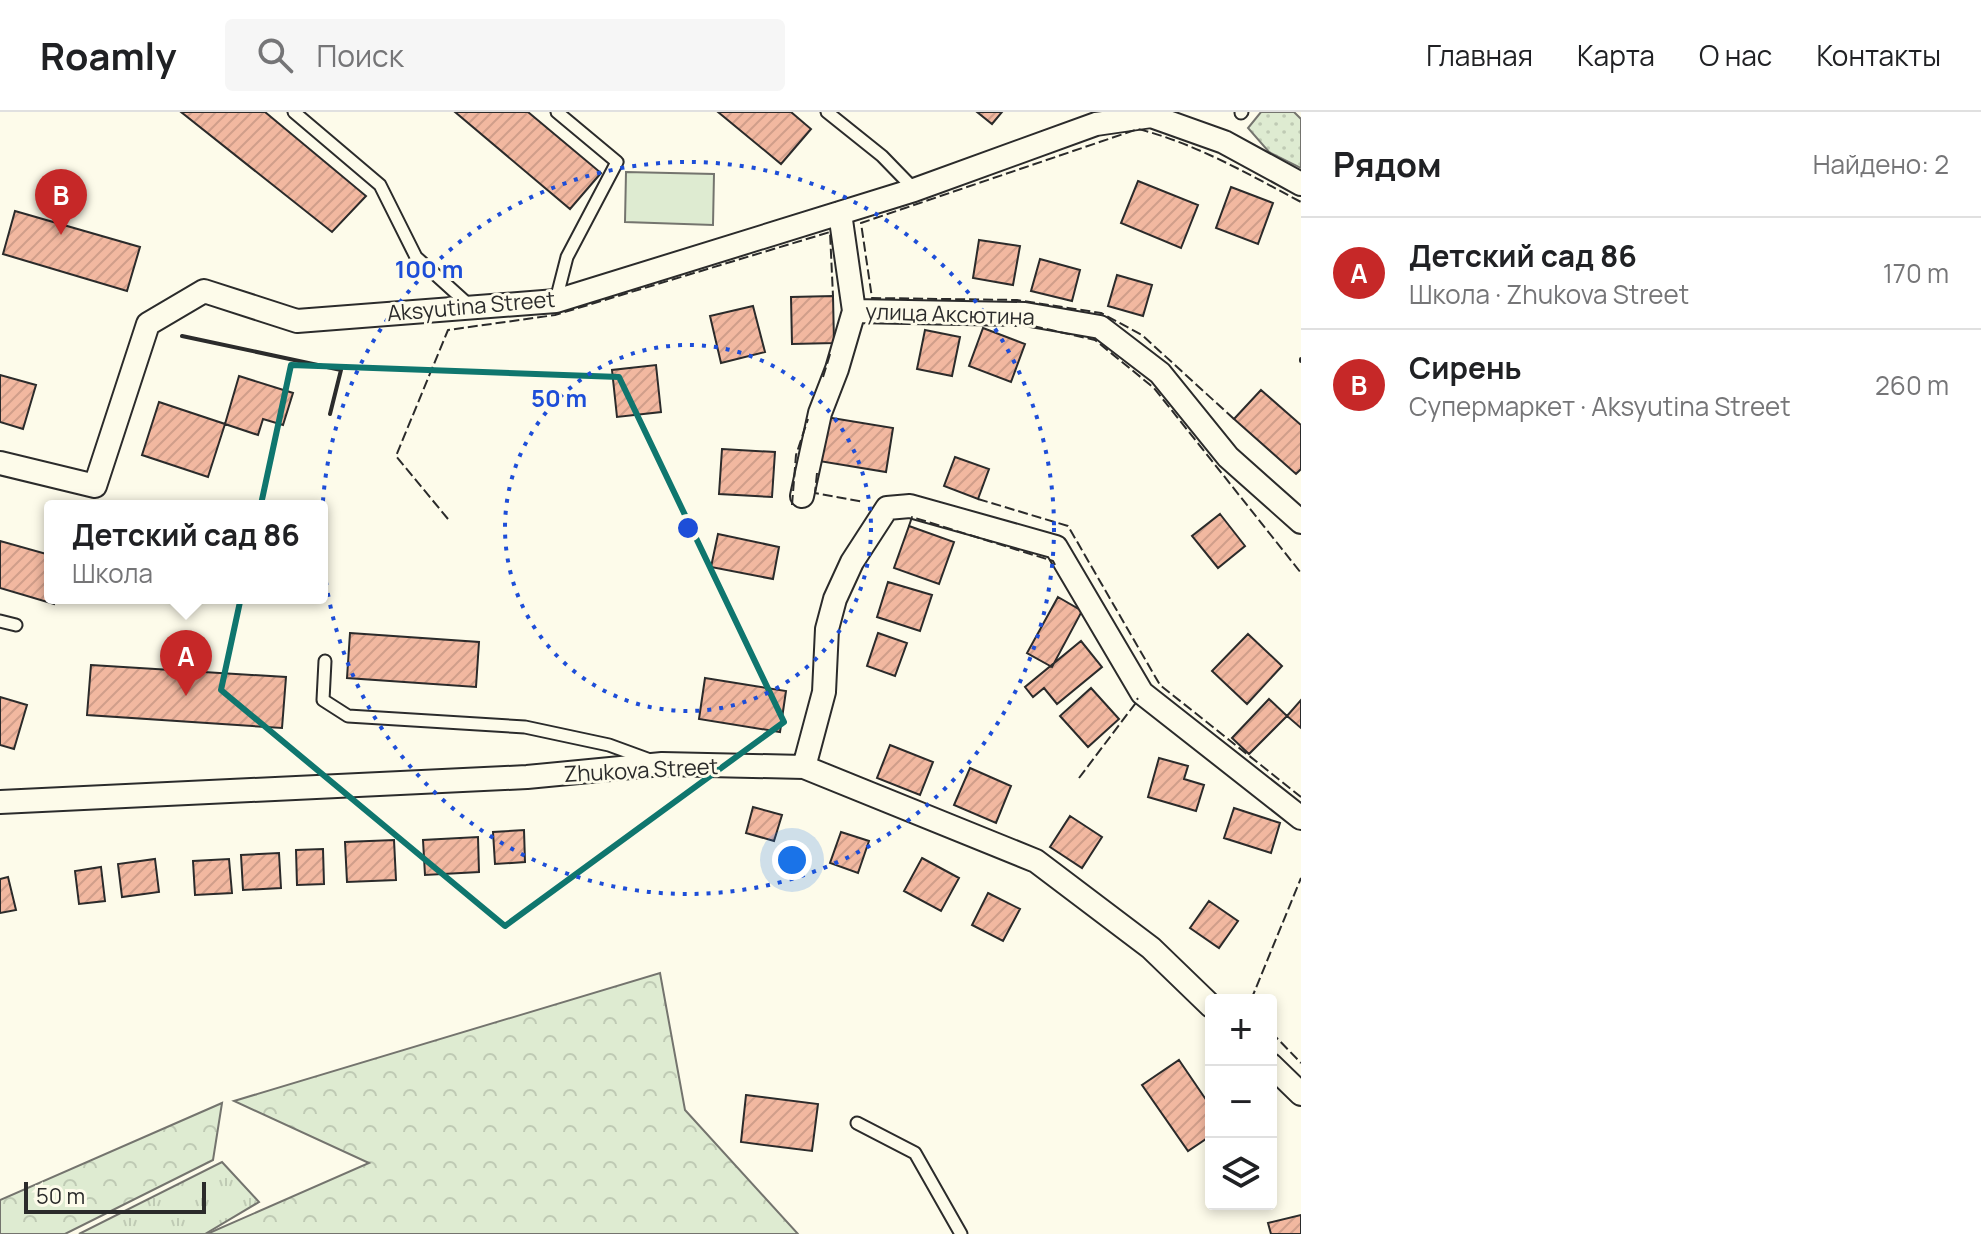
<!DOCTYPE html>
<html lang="ru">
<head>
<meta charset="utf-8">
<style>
	:root { --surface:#fff; --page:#f6f6f6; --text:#202124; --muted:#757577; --line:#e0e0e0; --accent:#c62828 }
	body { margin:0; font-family:Manrope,sans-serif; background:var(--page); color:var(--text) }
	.controls { position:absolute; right:24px; bottom:24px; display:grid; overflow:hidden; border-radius:8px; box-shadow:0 4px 12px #0003 }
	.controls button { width:72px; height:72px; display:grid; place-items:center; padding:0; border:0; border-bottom:2px solid var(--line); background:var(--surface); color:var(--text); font:40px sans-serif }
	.scale { position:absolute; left:24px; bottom:20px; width:182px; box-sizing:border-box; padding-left:8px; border:4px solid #2b2b2b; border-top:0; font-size:22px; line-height:28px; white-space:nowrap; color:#2b2b2b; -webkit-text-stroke:6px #fdfbea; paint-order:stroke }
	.you { position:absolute; left:792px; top:748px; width:28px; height:28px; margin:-20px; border:6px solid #fff; border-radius:50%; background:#1a73e8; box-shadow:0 0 0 12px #1a73e833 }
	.badge { display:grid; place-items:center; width:52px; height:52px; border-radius:50%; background:var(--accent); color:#fff; font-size:26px; font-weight:700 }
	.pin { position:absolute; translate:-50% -66px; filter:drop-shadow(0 2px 4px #0008) }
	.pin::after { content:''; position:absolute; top:42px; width:28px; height:24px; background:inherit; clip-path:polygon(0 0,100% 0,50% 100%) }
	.popup { position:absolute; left:44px; top:388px; width:284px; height:104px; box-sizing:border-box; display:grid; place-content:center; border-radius:8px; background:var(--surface); filter:drop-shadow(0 2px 6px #0005); font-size:26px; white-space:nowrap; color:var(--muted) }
	.popup b { font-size:30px; color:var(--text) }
	.popup::after { content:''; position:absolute; left:50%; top:100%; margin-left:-16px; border:16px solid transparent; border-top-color:var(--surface) }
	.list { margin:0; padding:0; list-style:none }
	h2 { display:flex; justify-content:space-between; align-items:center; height:104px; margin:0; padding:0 32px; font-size:34px }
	h2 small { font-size:26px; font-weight:400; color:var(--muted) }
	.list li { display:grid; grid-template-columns:52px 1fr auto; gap:24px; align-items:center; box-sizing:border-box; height:112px; padding:0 32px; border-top:2px solid var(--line) }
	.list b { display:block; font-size:30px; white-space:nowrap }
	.list p { margin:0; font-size:26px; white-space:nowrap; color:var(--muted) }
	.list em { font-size:26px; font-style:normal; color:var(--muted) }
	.icon { flex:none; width:44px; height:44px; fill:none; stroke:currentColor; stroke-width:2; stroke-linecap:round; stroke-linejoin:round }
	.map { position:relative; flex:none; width:1301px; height:1122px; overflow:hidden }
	header { display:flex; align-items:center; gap:48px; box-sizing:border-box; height:112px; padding:0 40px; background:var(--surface); border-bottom:2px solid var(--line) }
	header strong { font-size:38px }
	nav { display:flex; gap:44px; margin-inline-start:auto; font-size:28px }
	.search { width:560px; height:72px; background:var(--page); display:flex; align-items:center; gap:20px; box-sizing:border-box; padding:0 28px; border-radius:8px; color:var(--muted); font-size:30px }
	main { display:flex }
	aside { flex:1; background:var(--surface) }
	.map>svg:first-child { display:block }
</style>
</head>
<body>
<header>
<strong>Roamly</strong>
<div class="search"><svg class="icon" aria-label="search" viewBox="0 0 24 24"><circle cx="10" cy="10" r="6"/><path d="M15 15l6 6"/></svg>Поиск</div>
<nav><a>Главная</a><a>Карта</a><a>О нас</a><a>Контакты</a></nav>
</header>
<main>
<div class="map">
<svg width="1301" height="1122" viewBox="0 0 1301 1122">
	<defs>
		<pattern id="grass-tufts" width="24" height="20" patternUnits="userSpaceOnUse" patternTransform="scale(2)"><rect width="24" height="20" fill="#deebd1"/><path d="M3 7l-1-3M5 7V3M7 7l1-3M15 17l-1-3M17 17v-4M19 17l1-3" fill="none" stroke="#bfcab4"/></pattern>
		<pattern id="forest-crowns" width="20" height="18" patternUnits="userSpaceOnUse" patternTransform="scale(2)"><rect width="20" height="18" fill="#deebd1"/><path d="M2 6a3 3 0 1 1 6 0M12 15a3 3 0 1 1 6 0" fill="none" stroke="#bfcab4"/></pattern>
		<pattern id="garden-dots" width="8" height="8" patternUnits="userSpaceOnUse" patternTransform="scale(2)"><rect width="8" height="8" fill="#deebd1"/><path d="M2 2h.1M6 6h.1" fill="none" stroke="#bfcab4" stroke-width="1.8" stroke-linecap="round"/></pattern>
		<pattern id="building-hatch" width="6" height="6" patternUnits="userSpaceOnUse" patternTransform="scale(2)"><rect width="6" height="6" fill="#f2b8a0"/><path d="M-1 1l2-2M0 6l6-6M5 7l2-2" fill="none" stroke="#d09e8a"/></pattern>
	</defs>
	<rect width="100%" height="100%" fill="#fdfbea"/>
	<path fill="url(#grass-tufts)" stroke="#74746e" stroke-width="2" d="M 222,1050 L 259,1090 L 205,1122 L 79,1122 Z"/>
	<path fill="url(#forest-crowns)" stroke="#74746e" stroke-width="2" d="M 660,861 L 685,998 L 798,1122 L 207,1122 L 369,1051 L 234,989 Z
		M 222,991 L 213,1048 L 65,1122 L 0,1122 L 0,1088 Z"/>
	<path fill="url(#garden-dots)" stroke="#74746e" stroke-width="2" d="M 1261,0 L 1294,0 L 1301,7 L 1301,56 L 1269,40 L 1248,16 Z"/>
	<path fill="#deebd1" stroke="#74746e" stroke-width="2" d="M 626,60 L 714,62 L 713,113 L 625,110 Z"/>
	<path fill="url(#building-hatch)" stroke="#2b2b2b" stroke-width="2" d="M 181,0 L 265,0 L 366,84 L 332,120 Z
		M 455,0 L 528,0 L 601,61 L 570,97 Z
		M 718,0 L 791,0 L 811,17 L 781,52 Z
		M 977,0 L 1002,0 L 992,12 Z
		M 1138,69 L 1198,93 L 1181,136 L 1121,111 Z
		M 1231,75 L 1273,91 L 1258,132 L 1216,116 Z
		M 15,99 L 140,135 L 127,179 L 3,142 Z
		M 979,128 L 1020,134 L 1013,173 L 973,166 Z
		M 1040,147 L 1080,158 L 1072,189 L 1031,179 Z
		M 1117,163 L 1152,173 L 1143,204 L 1108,194 Z
		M 833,184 L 834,231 L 792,232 L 791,185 Z
		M 753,194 L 765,240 L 721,251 L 710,204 Z
		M 983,216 L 1025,232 L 1011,270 L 969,254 Z
		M 925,218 L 960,225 L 952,264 L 917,257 Z
		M 656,253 L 661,300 L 617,305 L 612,258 Z
		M 0,263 L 36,273 L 23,317 L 0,310 Z
		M 239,264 L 293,281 L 283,313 L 263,307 L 258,323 L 225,312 Z
		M 1261,278 L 1301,313 L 1301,357 L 1296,362 L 1234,307 Z
		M 159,290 L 225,312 L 208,365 L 142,343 Z
		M 826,305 L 893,316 L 886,360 L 819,349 Z
		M 722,337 L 775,340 L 772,385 L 719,382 Z
		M 955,345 L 989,357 L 978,387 L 944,374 Z
		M 1220,402 L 1245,434 L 1218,456 L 1192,424 Z
		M 909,414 L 954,430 L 939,472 L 894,456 Z
		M 718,422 L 779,435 L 773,467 L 711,455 Z
		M 0,429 L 50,443 L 50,486 L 55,486 L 54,492 L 0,476 Z
		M 888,470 L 932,483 L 920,519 L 877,505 Z
		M 1058,485 L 1082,499 L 1052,555 L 1027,541 Z
		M 350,521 L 479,530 L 476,575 L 347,566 Z
		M 878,521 L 907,531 L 895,564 L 867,554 Z
		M 1248,522 L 1282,554 L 1247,592 L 1212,559 Z
		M 1081,529 L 1102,555 L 1057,592 L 1044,576 L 1033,585 L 1025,575 Z
		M 91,553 L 286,565 L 282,616 L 87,603 Z
		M 705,566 L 786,579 L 780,620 L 699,607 Z
		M 1091,576 L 1119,607 L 1088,635 L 1060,604 Z
		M 0,585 L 27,593 L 14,637 L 0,633 Z
		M 1269,587 L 1287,604 L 1249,642 L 1232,626 Z
		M 1301,588 L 1301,616 L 1287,604 Z
		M 890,633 L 933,650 L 920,683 L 877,666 Z
		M 1159,646 L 1188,654 L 1184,667 L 1204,673 L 1196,699 L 1148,685 Z
		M 970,656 L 1011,674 L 996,711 L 954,693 Z
		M 753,695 L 782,703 L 774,729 L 746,721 Z
		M 1234,696 L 1280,711 L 1271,741 L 1224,726 Z
		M 1070,704 L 1102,725 L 1082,756 L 1050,735 Z
		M 524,718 L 525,750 L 495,752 L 493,720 Z
		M 841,720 L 869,729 L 858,761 L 830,751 Z
		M 478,725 L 479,760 L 425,763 L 423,728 Z
		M 394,728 L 396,768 L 347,770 L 345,730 Z
		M 323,737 L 324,772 L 297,773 L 296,738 Z
		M 279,741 L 281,776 L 243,778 L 241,743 Z
		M 922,746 L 959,766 L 941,799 L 904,779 Z
		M 155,747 L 159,780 L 122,785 L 118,752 Z
		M 229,747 L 232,781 L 195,783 L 193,749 Z
		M 101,755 L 105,789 L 79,792 L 75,759 Z
		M 8,765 L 16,798 L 0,801 L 0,767 Z
		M 988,781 L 1020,797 L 1003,829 L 972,813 Z
		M 1209,789 L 1238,809 L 1219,836 L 1190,816 Z
		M 1179,948 L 1211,995 L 1211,1027 L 1209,1025 L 1188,1039 L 1142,973 Z
		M 746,983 L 818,992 L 812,1039 L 741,1030 Z
		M 1301,1103 L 1301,1122 L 1271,1122 L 1268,1111 Z"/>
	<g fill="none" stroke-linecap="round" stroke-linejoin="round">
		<g stroke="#2b2b2b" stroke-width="15">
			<path id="lane" d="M 294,0 L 380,73 L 416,145 L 469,193
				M 827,0 L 882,44 L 914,77
				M 1241,1 L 1242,0
				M 556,188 L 567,145 L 617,50 L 557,0
				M 0,509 L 16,513
				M 325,549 L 323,588 L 348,604 L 525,615 L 609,633 L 650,648
				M 857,1011 L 915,1041 L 961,1122"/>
		</g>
		<g stroke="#2b2b2b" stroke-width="26">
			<path id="street" d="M 854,199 L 1025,202 L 1100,215 L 1160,261 L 1228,345 L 1301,410
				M 0,351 L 95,374 L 148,212 L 204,179 L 297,209 L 556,189 L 914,78 L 1096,12 L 1151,4 L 1224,30 L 1301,72
				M 802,384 L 820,301 L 837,257 L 854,199 L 840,101
				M 804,655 L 824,580 L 827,517 L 835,487 L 852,450 L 887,396 L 910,394 L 1056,435 L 1142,581 L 1301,706
				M 0,690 L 527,665 L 662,652 L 804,655 L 1036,749 L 1151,836 L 1211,894
				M 1271,953 L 1301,982"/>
		</g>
		<use href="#lane" stroke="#fdfbea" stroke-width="11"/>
		<use href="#street" stroke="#fdfbea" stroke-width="22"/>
		<path stroke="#2b2b2b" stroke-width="2" stroke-dasharray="10 4" stroke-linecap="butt" d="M 1033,214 L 1095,228 L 1154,276 L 1301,461
			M 823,265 L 831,239
			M 1234,307 L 1142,223 L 1101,201 L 1017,188 L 872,186 L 861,111 L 1138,17 C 1197,32 1248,62 1301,90
			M 817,361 L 815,381 L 864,390
			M 978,387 L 1068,414 L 1160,573 L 1301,685
			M 792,393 L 796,343 L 808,307
			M 448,407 L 396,344 L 448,218 L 555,203 L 830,120 L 833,184
			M 909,414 L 912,405 L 1053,449 L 1055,453
			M 1079,666 L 1138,588 L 1137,586
			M 1251,888 L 1301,766
			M 1271,920 L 1301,951"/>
		<path stroke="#2b2b2b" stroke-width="4" d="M 182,224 L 341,258 L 330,302
			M 1301,247 L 1301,249"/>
	</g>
	<path fill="none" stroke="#0f766e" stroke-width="6" stroke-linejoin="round" d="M 291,253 L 619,265 L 784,610 L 505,814 L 221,578 Z"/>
	<g fill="none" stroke="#1d4ed8" stroke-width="4" stroke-dasharray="4 8">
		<circle cx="688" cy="416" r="183"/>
		<circle cx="688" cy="416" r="366"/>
	</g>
	<g text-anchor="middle" stroke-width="6" stroke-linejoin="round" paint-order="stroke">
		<g font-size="22" fill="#2b2b2b" stroke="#fdfbea">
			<text transform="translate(471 194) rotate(-5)" y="8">Aksyutina Street</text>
			<text transform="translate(950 202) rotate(2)" y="8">улица Аксютина</text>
			<text transform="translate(641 658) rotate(-3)" y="8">Zhukova Street</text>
		</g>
	</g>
	<circle cx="688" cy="416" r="12" fill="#1d4ed8" stroke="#fdfbea" stroke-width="4"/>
	<g font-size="24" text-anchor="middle" font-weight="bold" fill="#1d4ed8" stroke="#fdfbea" stroke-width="6" stroke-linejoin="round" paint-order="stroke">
		<text x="429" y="166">100 m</text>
		<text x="559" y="295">50 m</text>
	</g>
</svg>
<div class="controls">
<button>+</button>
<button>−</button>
<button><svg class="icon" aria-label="layers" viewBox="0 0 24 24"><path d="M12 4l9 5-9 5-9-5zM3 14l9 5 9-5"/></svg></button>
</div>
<div class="scale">50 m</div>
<div class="you"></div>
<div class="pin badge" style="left:186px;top:584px">A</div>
<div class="popup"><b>Детский сад 86</b>Школа</div>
<div class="pin badge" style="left:61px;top:123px">B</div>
</div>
<aside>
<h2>Рядом<small>Найдено: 2</small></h2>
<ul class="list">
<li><span class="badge">A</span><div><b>Детский сад 86</b><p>Школа · Zhukova Street</p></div><em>170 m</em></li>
<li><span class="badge">B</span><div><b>Сирень</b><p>Супермаркет · Aksyutina Street</p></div><em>260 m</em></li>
</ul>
</aside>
</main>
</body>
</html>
